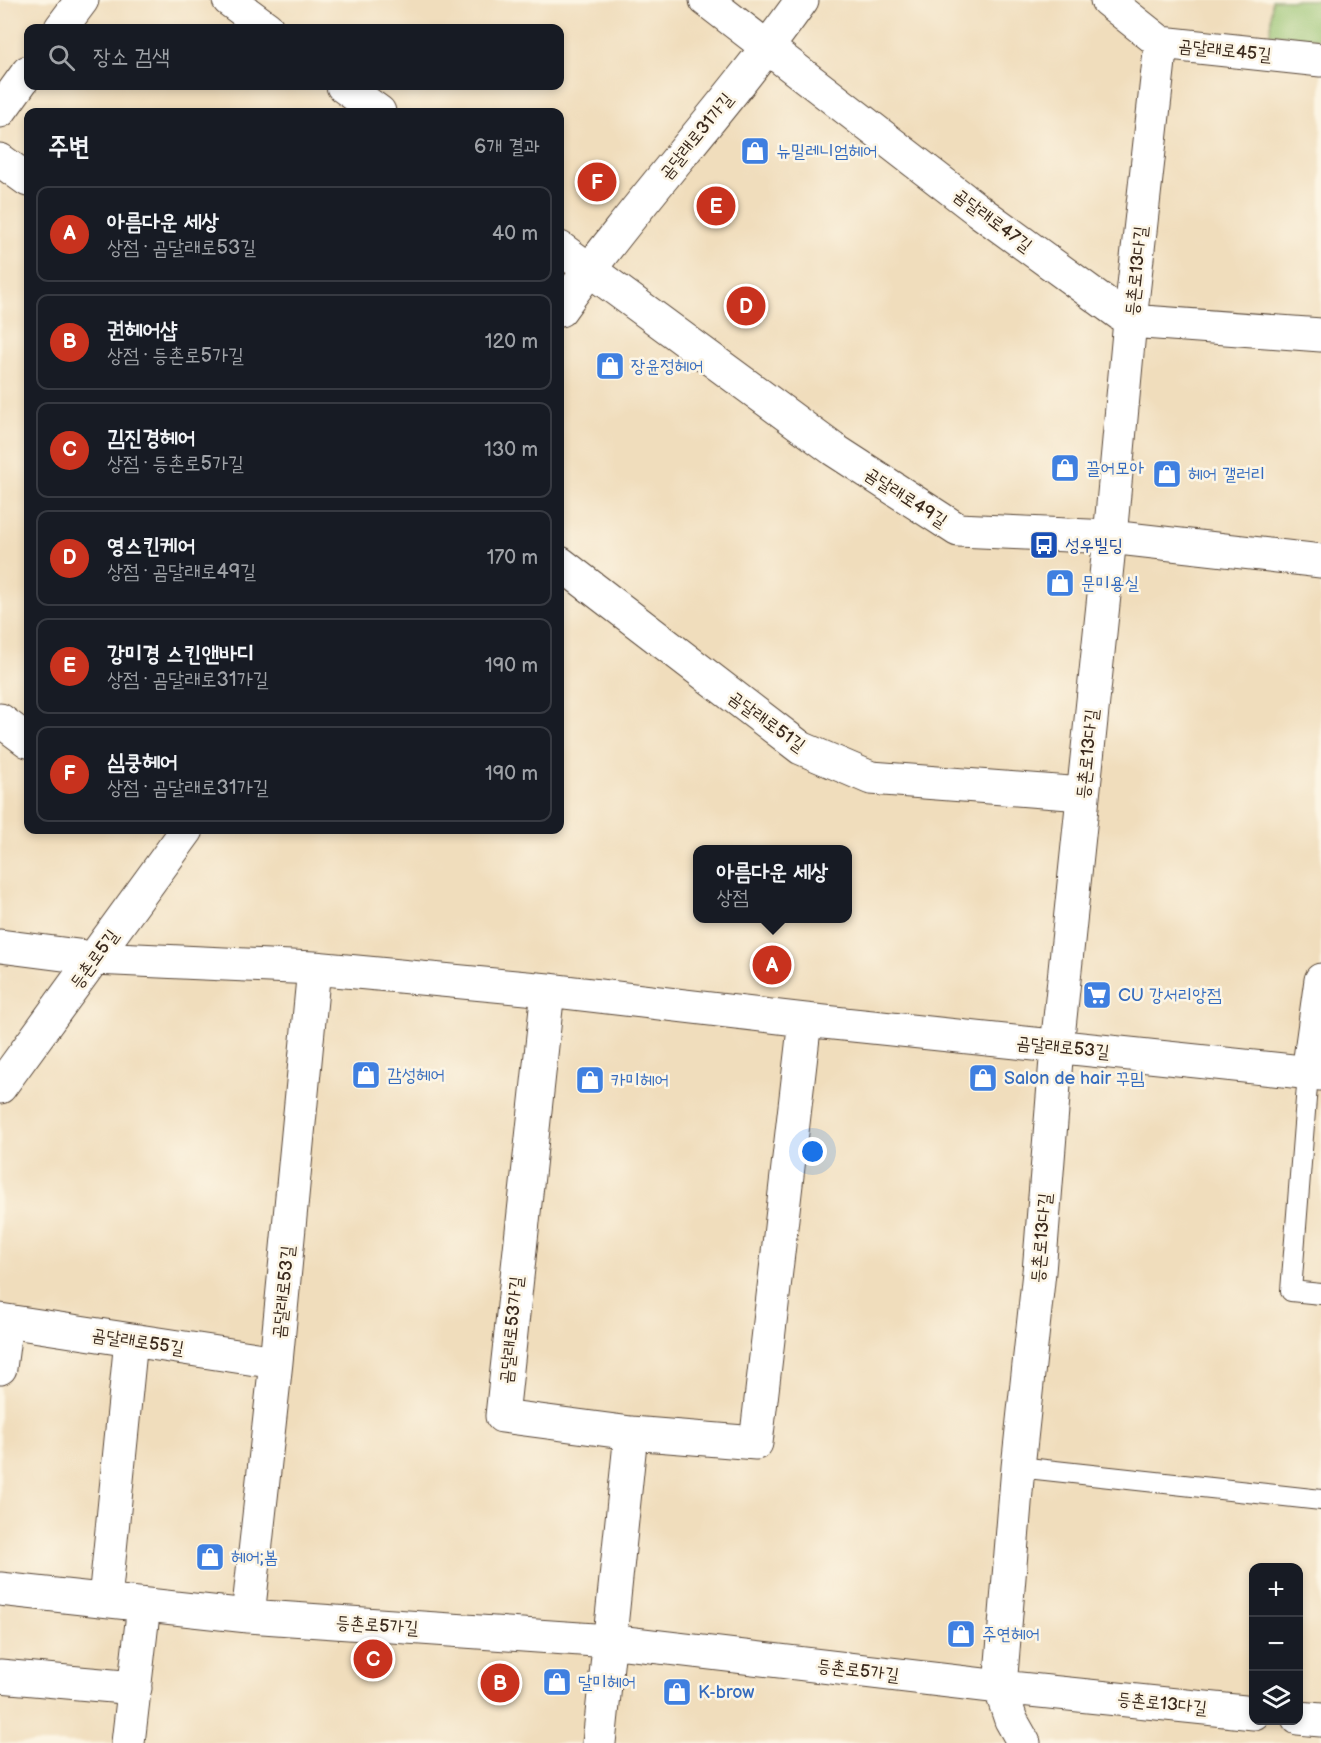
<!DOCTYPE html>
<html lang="ko">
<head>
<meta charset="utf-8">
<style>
	:root { --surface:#171b24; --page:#20242c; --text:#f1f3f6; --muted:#9ea1a6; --line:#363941; --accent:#c8321e }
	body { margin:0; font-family:"Balsamiq Sans","Poor Story",sans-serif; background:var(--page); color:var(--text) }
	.controls { position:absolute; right:18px; bottom:18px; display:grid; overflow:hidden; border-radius:12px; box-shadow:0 3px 9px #0003 }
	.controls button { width:54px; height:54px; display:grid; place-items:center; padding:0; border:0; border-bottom:2px solid var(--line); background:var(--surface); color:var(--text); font:30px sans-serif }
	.you { position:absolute; left:813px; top:1152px; width:21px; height:21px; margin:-15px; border:4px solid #fff; border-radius:50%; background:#1a73e8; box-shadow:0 0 0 9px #1a73e833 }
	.badge { display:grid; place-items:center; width:39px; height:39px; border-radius:50%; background:var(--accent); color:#fff; font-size:20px; font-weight:700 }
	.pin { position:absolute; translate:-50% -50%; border:3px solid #fff; box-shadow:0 2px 6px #0006 }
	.popup { position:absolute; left:693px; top:845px; width:159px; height:78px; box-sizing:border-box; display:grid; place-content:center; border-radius:12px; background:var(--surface); filter:drop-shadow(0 2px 4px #0005); font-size:20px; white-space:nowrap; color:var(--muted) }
	.popup b { font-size:22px; color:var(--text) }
	.popup::after { content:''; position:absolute; left:50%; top:100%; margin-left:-12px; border:12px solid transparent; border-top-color:var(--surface) }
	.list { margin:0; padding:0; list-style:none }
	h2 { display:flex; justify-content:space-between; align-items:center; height:78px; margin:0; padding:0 24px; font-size:26px }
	h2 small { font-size:20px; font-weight:400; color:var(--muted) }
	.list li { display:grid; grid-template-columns:39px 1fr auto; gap:18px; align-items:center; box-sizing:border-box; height:96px; margin:0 12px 12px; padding:0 12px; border:2px solid var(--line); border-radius:12px }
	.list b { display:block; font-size:22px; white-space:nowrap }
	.list p { margin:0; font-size:20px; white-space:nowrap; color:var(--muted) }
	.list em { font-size:20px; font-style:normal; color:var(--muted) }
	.icon { flex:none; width:33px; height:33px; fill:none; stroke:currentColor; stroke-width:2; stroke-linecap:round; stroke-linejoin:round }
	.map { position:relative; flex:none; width:1321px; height:1743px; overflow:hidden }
	.search { position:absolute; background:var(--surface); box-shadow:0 3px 9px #0003; left:24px; top:24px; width:540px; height:66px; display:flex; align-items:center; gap:15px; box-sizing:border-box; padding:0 21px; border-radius:12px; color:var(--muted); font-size:22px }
	.panel { position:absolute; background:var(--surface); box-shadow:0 3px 9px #0003; left:24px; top:108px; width:540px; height:726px; border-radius:12px }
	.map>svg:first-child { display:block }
</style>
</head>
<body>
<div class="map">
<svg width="1321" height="1743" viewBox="0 0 1321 1743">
	<rect width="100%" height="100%" fill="#fcf5e5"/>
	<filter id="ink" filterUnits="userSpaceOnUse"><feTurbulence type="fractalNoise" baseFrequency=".0167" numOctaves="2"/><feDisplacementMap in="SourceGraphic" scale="12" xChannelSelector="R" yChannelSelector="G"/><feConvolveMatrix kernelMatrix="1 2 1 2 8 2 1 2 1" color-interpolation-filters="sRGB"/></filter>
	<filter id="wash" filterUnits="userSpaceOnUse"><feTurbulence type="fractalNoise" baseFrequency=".008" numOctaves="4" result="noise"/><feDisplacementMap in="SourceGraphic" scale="24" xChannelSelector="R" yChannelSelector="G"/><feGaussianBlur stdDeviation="1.35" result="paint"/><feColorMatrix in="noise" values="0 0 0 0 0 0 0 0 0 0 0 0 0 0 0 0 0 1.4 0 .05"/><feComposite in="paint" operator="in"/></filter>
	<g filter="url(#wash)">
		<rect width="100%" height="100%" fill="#f0ddbc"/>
		<path fill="#97c371" stroke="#697648" stroke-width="1.5" d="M 1272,0 L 1321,0 L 1321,39 L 1270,34 Z"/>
	</g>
	<g filter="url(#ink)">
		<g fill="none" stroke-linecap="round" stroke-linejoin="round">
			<g stroke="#564536" stroke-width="22">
				<path id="service" d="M 1308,1073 L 1291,1291 L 1321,1294
					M 1018,1467 L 1321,1500"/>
			</g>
			<g stroke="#564536" stroke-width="35">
				<path id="minor" d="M 229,0 L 267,28
					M 706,0 L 979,211 L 1130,321 L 1321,335
					M 1107,0 L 1161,43 L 1321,60
					M 343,86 L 379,112
					M 0,160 L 28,180
					M 560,248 L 833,449 L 958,530 L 1110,537 L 1321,561
					M 560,310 C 636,203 726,107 802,0
					M 560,563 L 801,748 L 871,778 L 1083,794
					M 0,720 L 28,741
					M 0,946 L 94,958 L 314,968 L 548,990 L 805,1020 L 1321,1074
					M 548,990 L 502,1416 L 631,1433 L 756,1443 L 805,1020
					M 1308,1073 L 1321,980
					M 0,1087 L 187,830
					M 0,1320 L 276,1362
					M 0,1368 L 6,1321
					M 0,1589 L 248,1616 L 609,1641 L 1000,1687 L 1254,1713
					M 105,1600 L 131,1340
					M 248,1616 L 276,1362 L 314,968
					M 0,1676 L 135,1688
					M 1298,1718 L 1321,1720
					M 128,1743 L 144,1605
					M 599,1743 L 631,1433
					M 1024,1743 L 1011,1720 L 1000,1687 L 1018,1467 L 1039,1272 L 1057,1047 L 1110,537 L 1130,321 L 1161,43"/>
			</g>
			<g stroke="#564536" stroke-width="35">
				<path id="tertiary" d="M 61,28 L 82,0
					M 0,111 L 28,72"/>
			</g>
			<use href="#service" stroke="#fff" stroke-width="20"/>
			<use href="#minor" stroke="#fff" stroke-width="33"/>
			<use href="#tertiary" stroke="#fff" stroke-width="33"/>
		</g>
	</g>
	<defs>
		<g id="shop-square" transform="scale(1.5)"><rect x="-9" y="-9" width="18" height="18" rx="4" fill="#3f7fe0" stroke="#fcf5e5"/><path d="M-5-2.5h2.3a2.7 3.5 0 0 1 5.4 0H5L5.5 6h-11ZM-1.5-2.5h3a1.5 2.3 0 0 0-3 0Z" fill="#fff"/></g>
		<g id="bus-square" transform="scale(1.5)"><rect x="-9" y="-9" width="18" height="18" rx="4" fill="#1a4fb4" stroke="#fcf5e5"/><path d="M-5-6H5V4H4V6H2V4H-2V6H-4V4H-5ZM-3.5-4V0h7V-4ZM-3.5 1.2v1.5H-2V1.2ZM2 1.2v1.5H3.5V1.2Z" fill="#fff"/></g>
		<g id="supermarket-square" transform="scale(1.5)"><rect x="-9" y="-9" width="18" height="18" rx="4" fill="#3f7fe0" stroke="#fcf5e5"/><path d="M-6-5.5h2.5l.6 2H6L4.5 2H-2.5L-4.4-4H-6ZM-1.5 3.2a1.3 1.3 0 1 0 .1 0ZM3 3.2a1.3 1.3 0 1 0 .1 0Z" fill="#fff"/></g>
	</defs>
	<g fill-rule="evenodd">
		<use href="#shop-square" x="755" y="151"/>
		<use href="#shop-square" x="610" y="366"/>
		<use href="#shop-square" x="1065" y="468"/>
		<use href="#shop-square" x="1167" y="474"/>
		<use href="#bus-square" x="1044" y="545"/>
		<use href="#shop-square" x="1060" y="583"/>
		<use href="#supermarket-square" x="1097" y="995"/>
		<use href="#shop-square" x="366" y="1075"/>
		<use href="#shop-square" x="983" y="1078"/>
		<use href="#shop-square" x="590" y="1080"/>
		<use href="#shop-square" x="210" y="1557"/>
		<use href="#shop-square" x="961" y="1634"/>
		<use href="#shop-square" x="557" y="1682"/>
		<use href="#shop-square" x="677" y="1692"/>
	</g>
	<g text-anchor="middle" stroke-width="5" stroke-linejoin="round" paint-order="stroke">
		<g font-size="18" fill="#3b2a1e" stroke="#fcf5e5">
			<text transform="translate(1225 50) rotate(6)" y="6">곰달래로45길</text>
			<text transform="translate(696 136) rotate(-51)" y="6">곰달래로31가길</text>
			<text transform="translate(993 220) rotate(37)" y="6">곰달래로47길</text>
			<text transform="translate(1136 271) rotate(-84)" y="6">등촌로13다길</text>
			<text transform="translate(906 497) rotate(33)" y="6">곰달래로49길</text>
			<text transform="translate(767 721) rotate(36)" y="6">곰달래로51길</text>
			<text transform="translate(1087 754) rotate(-84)" y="6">등촌로13다길</text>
			<text transform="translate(94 959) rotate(-54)" y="6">등촌로5길</text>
			<text transform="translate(1063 1047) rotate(6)" y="6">곰달래로53길</text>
			<text transform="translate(1041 1238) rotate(-85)" y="6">등촌로13다길</text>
			<text transform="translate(283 1292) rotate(-84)" y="6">곰달래로53길</text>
			<text transform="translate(511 1330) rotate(-84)" y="6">곰달래로53가길</text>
			<text transform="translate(138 1341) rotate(9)" y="6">곰달래로55길</text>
			<text transform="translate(377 1625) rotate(4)" y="6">등촌로5가길</text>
			<text transform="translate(858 1670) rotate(7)" y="6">등촌로5가길</text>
			<text transform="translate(1162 1703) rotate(6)" y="6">등촌로13다길</text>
		</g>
		<g font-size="18" fill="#366cbe" stroke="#fcf5e5" text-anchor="start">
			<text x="776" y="157">뉴밀레니엄헤어</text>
			<text x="631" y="372">장윤정헤어</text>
			<text x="1086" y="474">끌어모아</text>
			<text x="1188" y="480">헤어 갤러리</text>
			<text x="1081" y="589">문미용실</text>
			<text x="1118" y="1001">CU 강서리앙점</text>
			<text x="387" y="1081">감성헤어</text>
			<text x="1004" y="1084">Salon de hair 꾸밈</text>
			<text x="611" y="1086">카미헤어</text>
			<text x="231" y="1563">헤어;봄</text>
			<text x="982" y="1640">주연헤어</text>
			<text x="578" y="1688">달미헤어</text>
			<text x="698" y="1698">K-brow</text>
		</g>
		<g font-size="18" fill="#164399" stroke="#fcf5e5" text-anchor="start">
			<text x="1065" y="551">성우빌딩</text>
		</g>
	</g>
</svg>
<div class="controls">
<button>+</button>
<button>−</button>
<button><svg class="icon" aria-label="layers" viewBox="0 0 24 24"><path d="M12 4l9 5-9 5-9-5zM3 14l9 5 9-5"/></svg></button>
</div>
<div class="you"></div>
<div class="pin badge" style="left:772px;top:965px">A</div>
<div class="popup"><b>아름다운 세상</b>상점</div>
<div class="pin badge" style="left:500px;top:1683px">B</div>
<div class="pin badge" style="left:373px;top:1659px">C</div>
<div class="pin badge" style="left:746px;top:306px">D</div>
<div class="pin badge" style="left:716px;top:206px">E</div>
<div class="pin badge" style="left:597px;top:182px">F</div>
<div class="search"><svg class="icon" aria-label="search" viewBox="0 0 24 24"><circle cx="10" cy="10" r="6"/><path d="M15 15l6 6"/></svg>장소 검색</div>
<section class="panel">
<h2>주변<small>6개 결과</small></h2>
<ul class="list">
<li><span class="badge">A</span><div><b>아름다운 세상</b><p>상점 · 곰달래로53길</p></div><em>40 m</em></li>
<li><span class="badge">B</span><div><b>권헤어샵</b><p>상점 · 등촌로5가길</p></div><em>120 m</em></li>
<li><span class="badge">C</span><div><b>김진경헤어</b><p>상점 · 등촌로5가길</p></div><em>130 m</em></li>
<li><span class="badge">D</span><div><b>영스킨케어</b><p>상점 · 곰달래로49길</p></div><em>170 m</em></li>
<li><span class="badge">E</span><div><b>강미경 스킨앤바디</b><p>상점 · 곰달래로31가길</p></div><em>190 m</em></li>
<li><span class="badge">F</span><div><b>심쿵헤어</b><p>상점 · 곰달래로31가길</p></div><em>190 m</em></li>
</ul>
</section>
</div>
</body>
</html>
